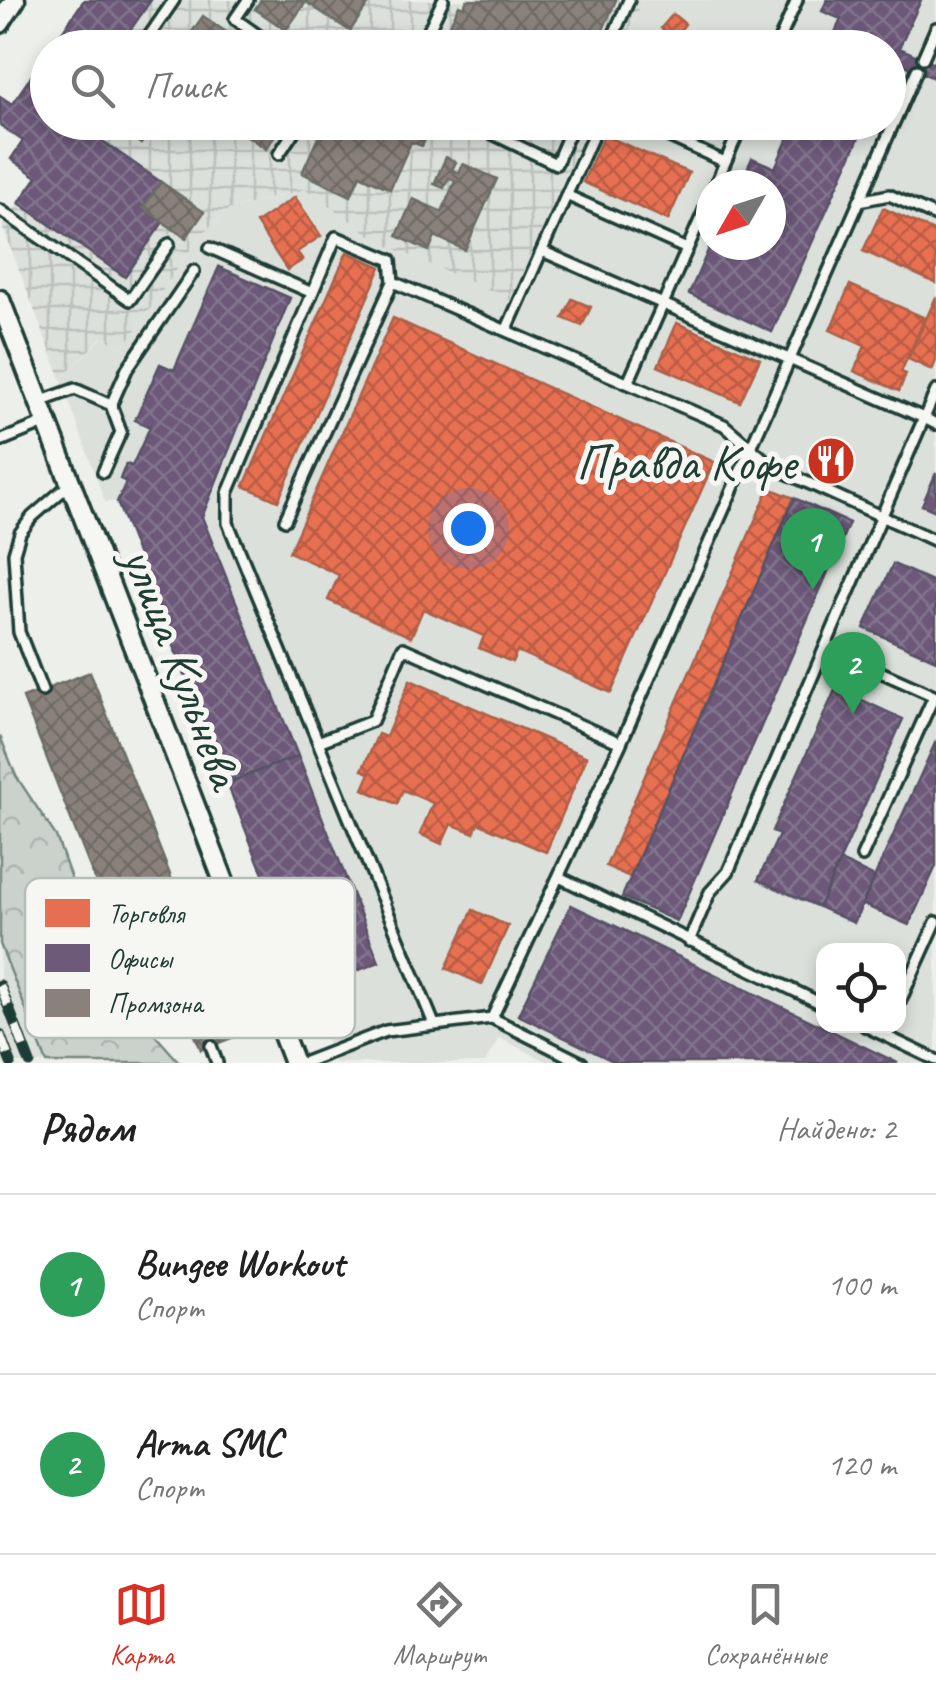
<!DOCTYPE html>
<html lang="ru">
<head>
<meta charset="utf-8">
<style>
	:root { --surface:#fff; --page:#f2f2f2; --text:#222; --muted:#767676; --line:#e0e0e0; --accent:#d93025 }
	body { margin:0; font-family:Caveat,sans-serif; background:var(--page); color:var(--text) }
	.controls { position:absolute; right:30px; bottom:30px; display:grid; overflow:hidden; border-radius:20px; box-shadow:0 5px 15px #0003 }
	.controls button { width:90px; height:90px; display:grid; place-items:center; padding:0; border:0; border-bottom:2px solid var(--line); background:var(--surface); color:var(--text); font:50px sans-serif }
	.compass { position:absolute; left:696px; top:170px; width:90px; height:90px; border-radius:50%; background:var(--surface); box-shadow:0 5px 15px #0003; rotate:231deg }
	.you { position:absolute; left:468px; top:528px; width:35px; height:35px; margin:-25px; border:8px solid #fff; border-radius:50%; background:#1a73e8; box-shadow:0 0 0 15px #1a73e833 }
	.badge { display:grid; place-items:center; width:65px; height:65px; border-radius:50%; background:var(--accent); color:#fff; font-size:32px; font-weight:700 }
	.pin { position:absolute; translate:-50% -82px; filter:drop-shadow(0 2px 5px #0008) }
	.pin::after { content:''; position:absolute; top:52px; width:35px; height:30px; background:inherit; clip-path:polygon(0 0,100% 0,50% 100%) }
	.list { margin:0; padding:0; list-style:none }
	h2 { display:flex; justify-content:space-between; align-items:center; height:130px; margin:0; padding:0 40px; font-size:42px }
	h2 small { font-size:32px; font-weight:400; color:var(--muted) }
	.list li { display:grid; grid-template-columns:65px 1fr auto; gap:30px; align-items:center; box-sizing:border-box; height:180px; padding:0 40px; border-top:2px solid var(--line) }
	.list b { display:block; font-size:38px; white-space:nowrap }
	.list p { margin:0; font-size:32px; white-space:nowrap; color:var(--muted) }
	.list em { font-size:32px; font-style:normal; color:var(--muted) }
	.icon { flex:none; width:55px; height:55px; fill:none; stroke:currentColor; stroke-width:2; stroke-linecap:round; stroke-linejoin:round }
	.map { position:relative; flex:none; width:936px; height:1063px; overflow:hidden }
	.search { position:absolute; background:var(--surface); box-shadow:0 5px 15px #0003; left:30px; right:30px; top:30px; height:110px; display:flex; align-items:center; gap:25px; box-sizing:border-box; padding:0 35px; border-radius:55px; color:var(--muted); font-size:38px }
	.sheet { height:490px; background:var(--surface) }
	nav { display:flex; justify-content:space-around; align-items:center; box-sizing:border-box; height:140px; border-top:2px solid var(--line); background:var(--surface); font-size:28px; color:var(--muted) }
	nav a { display:grid; justify-items:center; gap:5px }
	nav .on { color:var(--accent) }
	.map>svg:first-child { display:block }
</style>
</head>
<body>
<div class="map">
<svg width="936" height="1063" viewBox="0 0 936 1063">
	<defs>
		<pattern id="industrial-grid" width="8" height="8" patternUnits="userSpaceOnUse" patternTransform="scale(2.5)"><rect width="8" height="8" fill="#dce0db"/><path d="M0 4h8M4 0v8" fill="none" stroke="#bcc1bd"/></pattern>
		<pattern id="forest-crowns" width="20" height="18" patternUnits="userSpaceOnUse" patternTransform="scale(2.5)"><rect width="20" height="18" fill="#cbd2cc"/><path d="M2 6a3 3 0 1 1 6 0M12 15a3 3 0 1 1 6 0" fill="none" stroke="#aeb5b0"/></pattern>
		<pattern id="shops-cross-hatch" width="8" height="8" patternUnits="userSpaceOnUse" patternTransform="scale(2.5)"><rect width="8" height="8" fill="#e76f51"/><path d="M0 0l8 8M0 8l8-8" fill="none" stroke="#bb5c44"/></pattern>
		<pattern id="offices-cross-hatch" width="8" height="8" patternUnits="userSpaceOnUse" patternTransform="scale(2.5)"><rect width="8" height="8" fill="#6d597a"/><path d="M0 0l8 8M0 8l8-8" fill="none" stroke="#81748c"/></pattern>
		<pattern id="industry-cross-hatch" width="8" height="8" patternUnits="userSpaceOnUse" patternTransform="scale(2.5)"><rect width="8" height="8" fill="#8a817c"/><path d="M0 0l8 8M0 8l8-8" fill="none" stroke="#706b66"/></pattern>
	</defs>
	<rect width="100%" height="100%" fill="#edefea"/>
	<filter id="ink" filterUnits="userSpaceOnUse"><feTurbulence type="fractalNoise" baseFrequency=".01" numOctaves="2"/><feDisplacementMap in="SourceGraphic" scale="20" xChannelSelector="R" yChannelSelector="G"/><feConvolveMatrix kernelMatrix="1 2 1 2 8 2 1 2 1" color-interpolation-filters="sRGB"/></filter>
	<g filter="url(#ink)">
		<path fill="#dce0db" fill-rule="evenodd" d="M 643,0 L 936,0 L 936,1063 L 550,1063 L 499,1038 L 485,1063 L 335,1063 L 117,502 L 105,502 L 61,379 L 102,338 L 124,347 L 199,237 L 228,210 L 307,189 L 380,242 L 510,299 L 589,123 L 888,122 L 888,48 L 622,47 ZM 711,185 L 771,185 L 771,245 L 711,245 ZM 824,951 L 898,951 L 898,1026 L 824,1026 Z
			M 0,944 L 47,1063 L 0,1063 Z"/>
		<path fill="url(#industrial-grid)" d="M 84,0 L 643,0 L 622,47 L 51,48 Z
			M 47,52 L 48,122 L 589,123 L 510,300 L 380,242 L 306,189 L 228,210 L 199,237 L 124,347 L 101,338 L 61,379 L 2,226 L 36,177 L 11,159 L 23,141 L 0,125 L 0,96 L 12,103 Z"/>
		<path fill="url(#forest-crowns)" stroke="#758880" stroke-width="2.5" d="M 0,736 L 16,776 L 56,836 L 80,904 L 68,950 L 74,972 L 103,1008 L 147,1026 L 180,1063 L 47,1063 L 0,944 Z"/>
		<path fill="url(#shops-cross-hatch)" stroke="#ab6048" stroke-width="2.5" d="M 673,14 L 685,24 L 674,38 L 661,28 Z
			M 604,135 L 689,173 L 668,220 L 583,182 Z
			M 295,197 L 321,236 L 297,252 L 303,260 L 287,270 L 256,223 Z
			M 883,208 L 936,232 L 936,283 L 863,251 Z
			M 347,252 L 381,267 L 278,501 L 244,486 Z
			M 850,285 L 925,318 L 901,372 L 906,374 L 899,391 L 854,371 L 865,346 L 830,330 Z
			M 936,297 L 936,361 L 932,370 L 908,359 Z
			M 572,299 L 591,307 L 582,326 L 563,318 Z
			M 393,318 L 714,462 L 611,693 L 517,651 L 512,662 L 479,648 L 484,636 L 423,609 L 411,637 L 328,600 L 339,575 L 289,552 Z
			M 677,323 L 760,359 L 740,402 L 658,366 Z
			M 820,446 L 841,456 L 833,474 L 812,464 Z
			M 769,488 L 794,498 L 630,877 L 606,866 Z
			M 410,680 L 587,757 L 546,852 L 478,823 L 474,833 L 451,824 L 442,844 L 420,834 L 433,803 L 403,790 L 397,804 L 363,789 L 370,773 L 362,770 L 378,734 L 386,737 Z
			M 473,910 L 508,926 L 482,984 L 446,968 Z"/>
		<path fill="url(#offices-cross-hatch)" stroke="#565165" stroke-width="2.5" d="M 84,0 L 151,0 L 118,48 L 51,48 Z
			M 827,0 L 921,0 L 899,48 L 936,64 L 936,79 L 894,60 L 888,72 L 888,48 L 828,48 L 841,19 L 822,11 Z
			M 48,52 L 48,122 L 75,122 L 161,182 L 143,208 L 163,222 L 125,277 L 19,203 L 37,177 L 11,159 L 23,141 L 0,125 L 0,96 L 12,104 Z
			M 795,122 L 866,122 L 772,332 L 689,294 L 710,246 L 735,258 L 740,245 L 771,245 L 771,185 L 740,185 L 752,158 L 775,168 Z
			M 219,267 L 290,298 L 202,517 L 298,756 L 227,783 L 117,502 L 126,482 L 120,479 L 126,464 L 132,466 L 150,427 L 135,420 L 160,364 L 174,370 Z
			M 936,473 L 936,511 L 922,505 Z
			M 794,498 L 849,523 L 677,921 L 622,897 Z
			M 893,564 L 936,583 L 936,660 L 864,628 Z
			M 836,688 L 903,719 L 819,907 L 758,880 L 779,835 L 772,831 Z
			M 936,741 L 936,866 L 909,925 L 862,904 Z
			M 298,756 L 379,962 L 309,990 L 227,783 Z
			M 840,861 L 875,877 L 854,923 L 819,907 Z
			M 571,905 L 611,924 L 898,1063 L 617,1063 L 518,1015 Z"/>
		<path fill="url(#industry-cross-hatch)" stroke="#6a6d66" stroke-width="2.5" d="M 261,0 L 371,0 L 350,31 L 306,2 L 286,30 L 255,9 Z
			M 467,0 L 616,0 L 595,48 L 439,48 L 459,5 L 464,7 Z
			M 203,16 L 249,48 L 181,48 Z
			M 132,122 L 147,122 L 152,127 L 141,144 L 125,133 Z
			M 227,122 L 284,122 L 266,149 Z
			M 325,122 L 425,122 L 432,126 L 422,146 L 411,142 L 390,189 L 360,175 L 351,196 L 302,173 Z
			M 446,157 L 456,162 L 452,170 L 459,173 L 463,164 L 497,179 L 465,250 L 435,236 L 429,251 L 397,236 L 413,199 L 442,212 L 455,181 L 449,178 L 444,188 L 434,184 Z
			M 161,182 L 204,212 L 186,238 L 143,208 Z
			M 90,672 L 234,1037 L 201,1050 L 191,1026 L 166,1027 L 111,888 L 97,885 L 23,698 Z"/>
		<g fill="none" stroke-linecap="round" stroke-linejoin="round">
			<g stroke="#1f3d34" stroke-width="16">
				<path id="lane" d="M 248,0 L 235,19 L 276,48
					M 141,48 L 174,0
					M 420,48 L 443,0
					M 608,48 L 629,0
					M 776,48 L 797,0
					M 923,58 L 936,28
					M 468,122 L 556,164 L 574,122
					M 637,122 L 725,162
					M 279,154 L 300,122
					M 715,185 L 743,122
					M 566,195 L 687,249
					M 859,201 L 889,195 L 936,216
					M 0,210 L 130,300 L 169,244
					M 210,248 L 310,292
					M 542,251 L 924,418 L 728,872 L 710,892 L 689,941
					M 393,282 L 391,260 L 336,237 L 228,493 L 228,523 L 434,1024
					M 506,331 L 599,122
					M 628,383 L 711,195
					M 936,391 L 924,418 L 936,424
					M 39,402 L 75,389 L 111,405 L 127,369 L 194,271
					M 0,441 L 47,422
					M 103,472 L 121,432 L 111,405
					M 285,520 L 393,282 L 724,425 L 773,467 L 936,541
					M 825,647 L 934,696 L 862,856
					M 42,691 L 19,632 L 14,553 L 20,533 L 32,517 L 71,483
					M 318,742 L 372,721 L 403,648 L 621,743
					M 559,877 L 824,1005
					M 898,1006 L 936,922
					M 492,1018 L 582,1063
					M 865,1026 L 936,1060
					M 211,1046 L 217,1063
					M 303,1063 L 386,1031 L 492,1018 L 621,743 L 917,70"/>
			</g>
			<g stroke="#1f3d34" stroke-width="25">
				<path id="street" d="M 0,23 L 15,0
					M 0,300 L 294,1063"/>
			</g>
			<use href="#lane" stroke="#f6f6f2" stroke-width="9"/>
			<use href="#street" stroke="#f6f6f2" stroke-width="18"/>
			<g stroke="#1f3d34" stroke-width="11">
				<path id="rail" d="M 0,985 L 30,1063
					M 0,1034 L 11,1063"/>
			</g>
			<use href="#rail" stroke="#f6f6f2" stroke-width="8" stroke-dasharray="22" stroke-linecap="butt"/>
		</g>
	</g>
	<defs>
		<g id="restaurant-disc" transform="scale(2.5)"><circle r="9.5" fill="#c8321e" stroke="#f6f6f2"/><path d="M-5-6h1v4h1v-4h1v4h1v-4h1v5L-1.5 .5V6h-2V.5L-5-1ZM5-6V6H3V1.5H1.5Q1.5-4 5-6Z" fill="#fff"/></g>
	</defs>
	<g fill-rule="evenodd">
		<use href="#restaurant-disc" x="831" y="461"/>
	</g>
	<g text-anchor="middle" stroke-width="10" stroke-linejoin="round" paint-order="stroke">
		<g font-size="50" fill="#1f3d34" stroke="#f6f6f2" text-anchor="end">
			<text x="796" y="479">Правда Кофе</text>
		</g>
		<g font-size="50" fill="#1f3d34" stroke="#f6f6f2">
			<text transform="translate(184 667) rotate(69)" y="18">улица Кульнева</text>
		</g>
	</g>
	<rect x="25" y="878" width="330" height="160" rx="15" fill="#f6f6f2" stroke="#b6beb9" stroke-width="2.5"/>
	<rect x="45" y="899" width="45" height="28" fill="#e76f51"/>
	<rect x="45" y="944" width="45" height="28" fill="#6d597a"/>
	<rect x="45" y="989" width="45" height="28" fill="#8a817c"/>
	<g font-size="28" fill="#1f3d34">
		<text x="108" y="923">Торговля</text>
		<text x="108" y="968">Офисы</text>
		<text x="108" y="1013">Промзона</text>
	</g>
</svg>
<div class="controls">
<button><svg class="icon" aria-label="locate" viewBox="0 0 24 24"><circle cx="12" cy="12" r="6"/><path d="M12 2v4M12 18v4M2 12h4M18 12h4"/></svg></button>
</div>
<svg class="compass" viewBox="-18 -18 36 36"><path d="M0-13l5 13h-10z" fill="#e53935"/><path d="M0 13l5-13h-10z" fill="#767676"/></svg>
<div class="you"></div>
<div class="pin badge" style="left:813px;top:590px;background:#2e9e5b">1</div>
<div class="pin badge" style="left:853px;top:714px;background:#2e9e5b">2</div>
<div class="search"><svg class="icon" aria-label="search" viewBox="0 0 24 24"><circle cx="10" cy="10" r="6"/><path d="M15 15l6 6"/></svg>Поиск</div>
</div>
<section class="sheet">
<h2>Рядом<small>Найдено: 2</small></h2>
<ul class="list">
<li><span class="badge" style="background:#2e9e5b">1</span><div><b>Bungee Workout</b><p>Спорт</p></div><em>100 m</em></li>
<li><span class="badge" style="background:#2e9e5b">2</span><div><b>Arma SMC</b><p>Спорт</p></div><em>120 m</em></li>
</ul>
</section>
<nav>
<a class="on"><svg class="icon" aria-label="map" viewBox="0 0 24 24"><path d="M3 6l6-2 6 2 6-2v14l-6 2-6-2-6 2zM9 4v14M15 6v14"/></svg>Карта</a>
<a><svg class="icon" aria-label="directions" viewBox="0 0 24 24"><path d="M12 3l9 9-9 9-9-9zM9 14v-3h6M13 9l2 2-2 2"/></svg>Маршрут</a>
<a><svg class="icon" aria-label="saved" viewBox="0 0 24 24"><path d="M7 4h10v16l-5-4-5 4z"/></svg>Сохранённые</a>
</nav>
</body>
</html>
